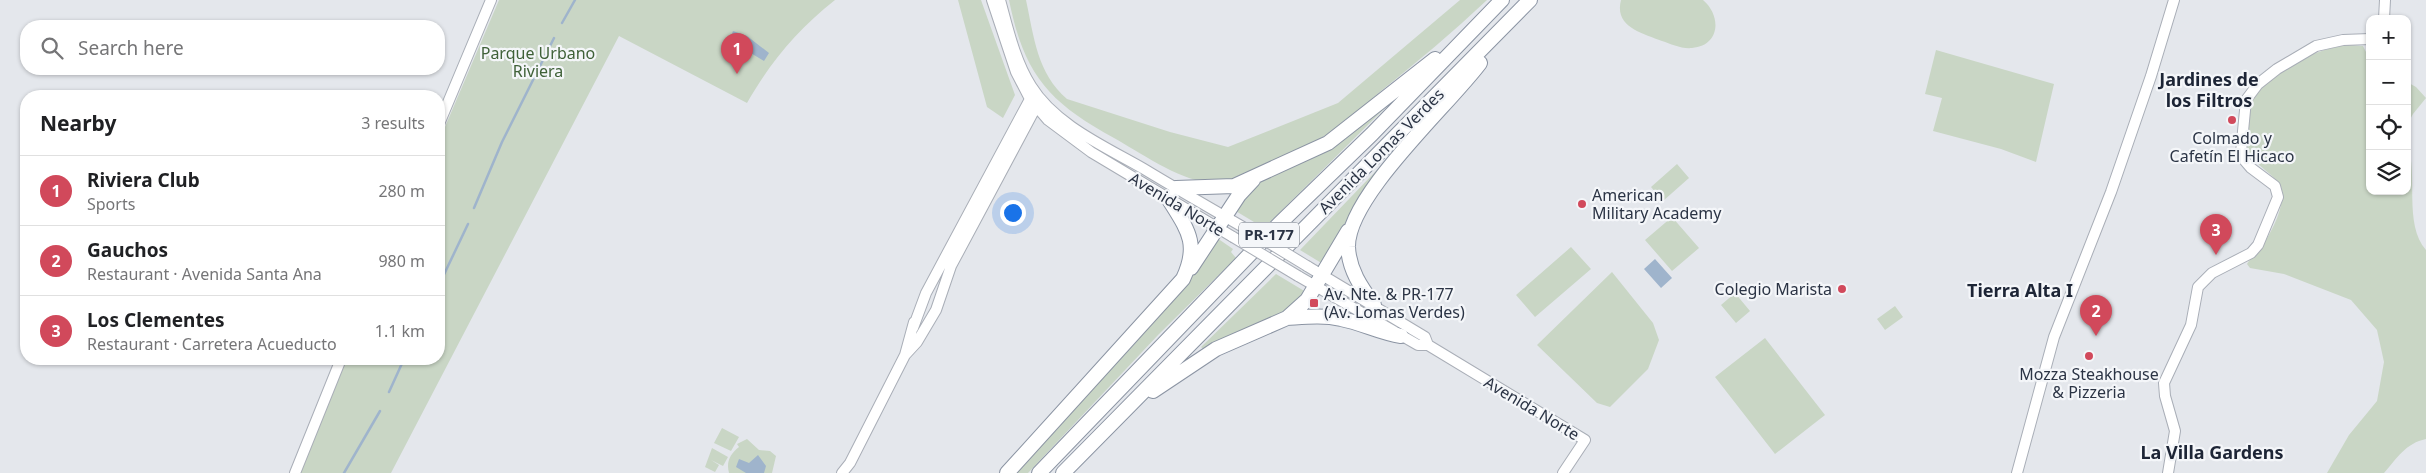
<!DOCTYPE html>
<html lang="en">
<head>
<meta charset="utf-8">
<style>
	:root { --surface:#fff; --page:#f6f6f6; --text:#202124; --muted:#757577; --line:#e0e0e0; --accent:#d1495b }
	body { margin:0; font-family:"Noto Sans",sans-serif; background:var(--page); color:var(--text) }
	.controls { position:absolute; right:15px; top:15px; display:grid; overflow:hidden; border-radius:10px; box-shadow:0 1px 4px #0004 }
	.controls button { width:45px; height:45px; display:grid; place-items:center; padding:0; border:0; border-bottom:1px solid var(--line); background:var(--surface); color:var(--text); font:25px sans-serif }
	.you { position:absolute; left:1012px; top:212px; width:18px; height:18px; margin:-12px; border:4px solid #fff; border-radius:50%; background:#1a73e8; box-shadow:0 0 0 8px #1a73e833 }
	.badge { display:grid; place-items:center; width:32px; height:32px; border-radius:50%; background:var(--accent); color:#fff; font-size:16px; font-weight:700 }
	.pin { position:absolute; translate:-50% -41px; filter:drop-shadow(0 1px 2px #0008) }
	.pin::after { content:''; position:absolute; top:26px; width:18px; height:15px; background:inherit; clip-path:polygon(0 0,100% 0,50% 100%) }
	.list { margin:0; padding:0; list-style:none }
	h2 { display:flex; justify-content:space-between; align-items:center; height:65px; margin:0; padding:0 20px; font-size:21px }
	h2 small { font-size:16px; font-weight:400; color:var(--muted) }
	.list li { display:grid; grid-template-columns:32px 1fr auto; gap:15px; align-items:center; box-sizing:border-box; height:70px; padding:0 20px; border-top:1px solid var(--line) }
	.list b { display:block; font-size:19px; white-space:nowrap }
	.list p { margin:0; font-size:16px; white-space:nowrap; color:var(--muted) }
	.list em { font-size:16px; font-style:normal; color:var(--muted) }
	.icon { flex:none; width:28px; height:28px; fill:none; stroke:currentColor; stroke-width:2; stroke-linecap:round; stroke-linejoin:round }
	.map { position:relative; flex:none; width:2426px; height:473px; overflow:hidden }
	.search { position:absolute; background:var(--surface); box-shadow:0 1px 4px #0004; left:20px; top:20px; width:425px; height:55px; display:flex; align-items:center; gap:12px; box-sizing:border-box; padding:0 18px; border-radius:20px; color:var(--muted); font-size:19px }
	.panel { position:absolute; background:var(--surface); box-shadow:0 1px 4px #0004; left:20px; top:90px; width:425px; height:275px; border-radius:20px }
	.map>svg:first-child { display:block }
</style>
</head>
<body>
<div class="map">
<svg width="2426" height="473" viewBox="0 0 2426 473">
	<rect width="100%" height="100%" fill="#e4e7ec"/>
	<path fill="#c9d6c5" d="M 499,0 L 835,0 C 797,30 772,60 747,103 L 619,36 L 391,473 L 298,473 L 346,359 L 439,359 L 439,141 Z
		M 958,0 L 981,0 L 1015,95 L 1003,118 L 987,107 Z
		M 1009,0 L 1026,0 C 1034,37 1037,73 1067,99 L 1170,132 L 1228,147 L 1338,103 L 1460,0 L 1487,0 C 1453,32 1417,62 1381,91 C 1365,105 1349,121 1331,132 C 1310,145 1286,156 1263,166 C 1245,174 1227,184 1206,182 C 1180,180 1137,151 1114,138 C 1048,102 1024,74 1009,0 Z
		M 1621,0 L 1703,0 C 1722,16 1720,46 1692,48 C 1681,49 1671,44 1662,41 C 1642,33 1614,27 1621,0 Z
		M 2348,45 L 2363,46 L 2370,60 L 2370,191 L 2407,191 L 2407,143 C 2419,176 2403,223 2426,250 L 2426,439 C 2406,443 2397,458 2384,473 L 2327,473 L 2349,435 L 2377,401 L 2384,362 L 2377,330 L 2351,300 L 2284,274 L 2250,268 L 2247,264 C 2251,257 2257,253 2262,246 C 2272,232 2284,208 2282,190 C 2281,179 2256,166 2249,153 C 2244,144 2247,134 2248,123 C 2249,117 2248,107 2251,101 C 2268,70 2315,49 2348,45 Z
		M 1936,50 L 2054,84 L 2036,162 L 2001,149 L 1933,131 L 1942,98 L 1925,94 Z
		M 2407,82 L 2416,87 L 2426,98 L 2413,114 L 2407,125 Z
		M 1388,105 L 1264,228 L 1234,210 L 1258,182 Z
		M 1398,148 L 1356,206 L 1323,264 L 1300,250 Z
		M 1677,164 L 1689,178 L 1663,201 L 1651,187 Z
		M 1672,217 L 1699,248 L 1672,271 L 1645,240 Z
		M 1217,238 L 1233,249 L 1231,252 L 1236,258 L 1159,334 L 1028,473 L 1017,473 L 1176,296 L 1203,262 Z
		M 1571,247 L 1591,269 L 1535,317 L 1516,295 Z
		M 1612,272 L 1653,323 L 1659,340 L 1648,369 L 1610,407 L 1597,403 L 1537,345 Z
		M 1276,274 L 1306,292 L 1288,310 L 1203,349 L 1201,347 Z
		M 1735,293 L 1750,311 L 1736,323 L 1721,305 Z
		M 1895,306 L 1903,317 L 1885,330 L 1877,319 Z
		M 1765,338 L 1825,415 L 1775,454 L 1715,377 Z
		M 722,428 L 739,437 L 731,451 L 714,443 Z
		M 747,439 L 759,450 L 770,451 L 776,456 L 772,473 L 729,473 C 726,462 730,454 739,447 L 737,444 Z
		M 712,448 L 728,457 L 723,466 L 711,460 L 719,465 L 715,472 L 705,467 Z"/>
	<path fill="#9fb4cc" d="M 733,31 L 747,36 L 769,53 L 764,61 L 744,49 L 742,52 L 727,48 Z
		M 1655,259 L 1672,278 L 1661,288 L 1644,269 Z
		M 758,455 L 766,466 L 764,473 L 746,473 L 736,467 L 739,459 L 749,463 Z"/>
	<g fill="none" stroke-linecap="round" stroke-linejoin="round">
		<path stroke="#9fb4cc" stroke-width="2.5" d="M 562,23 L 575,0
			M 474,208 L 502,142 L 554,38
			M 439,285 L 468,224
			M 389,392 L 404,359
			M 344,473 L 380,411"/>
		<g stroke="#a9aeb7" stroke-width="12">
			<path id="secondary" d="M 992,0 L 1016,72 L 1030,99 L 1048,120 L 1091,152 L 1233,237
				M 1000,0 C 1008,29 1015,61 1031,86 C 1055,125 1106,147 1144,169 C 1177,189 1210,208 1243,227
				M 2384,19 L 2385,0
				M 439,124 L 491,0
				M 1307,266 L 1425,337 L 1428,345
				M 1298,276 L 1418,345 L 1428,345 L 1585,440 L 1563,473
				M 913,328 L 926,293 L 1030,99
				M 905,355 L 917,342 L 936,310 L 951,266 L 1036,107
				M 295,473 L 341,359
				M 842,473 L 850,463 L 905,355 L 914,322
				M 2017,473 L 2054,337 L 2111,192 L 2151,76 L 2174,0
				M 2168,473 L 2175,431 L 2165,396 L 2164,383 L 2191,325 L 2198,287 L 2212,273 L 2251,253 L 2258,245 L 2278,197 L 2275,186 L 2251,168 L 2245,161 L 2241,152 L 2246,100 L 2258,84 L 2277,69 L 2316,46 L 2343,40 L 2370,39"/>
		</g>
		<g stroke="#8b94a3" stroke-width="16">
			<path id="highway" d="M 1176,188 L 1234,186 L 1328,143 L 1435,59
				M 1191,268 L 1239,195 L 1253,180
				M 1374,305 C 1361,287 1349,270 1348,247 C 1347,196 1449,105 1480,63
				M 1287,318 C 1305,317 1323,315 1341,319 C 1362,323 1380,333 1401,336
				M 1153,391 L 1216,349 L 1287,318 L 1307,300 L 1348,231
				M 1007,473 L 1183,279 C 1200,243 1187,229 1168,198
				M 1039,473 L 1279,224 L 1372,134 L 1502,0
				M 1063,473 L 1530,0"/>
		</g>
		<use href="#secondary" stroke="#fff" stroke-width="10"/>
		<use href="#highway" stroke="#fff" stroke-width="14"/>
		<g stroke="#a9aeb7" stroke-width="12" stroke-linecap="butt">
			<path id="secondary-bridge" d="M 1243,227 L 1307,266
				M 1233,237 L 1298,276"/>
		</g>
		<use href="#secondary-bridge" stroke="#fff" stroke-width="10"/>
	</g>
	<g fill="#d1495b" stroke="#f4f6f9" stroke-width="2">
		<circle cx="2232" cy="120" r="5"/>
		<circle cx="1582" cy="204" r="5"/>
		<circle cx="1842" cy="289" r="5"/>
		<rect x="1309" y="298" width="10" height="10" rx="2.5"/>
		<circle cx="2089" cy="356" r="5"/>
	</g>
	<g text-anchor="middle" stroke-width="4.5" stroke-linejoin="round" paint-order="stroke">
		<rect fill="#f4f6f9" stroke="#676e7b" stroke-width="1" x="1239" y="222.5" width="60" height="25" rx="4"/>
		<g font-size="15" font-weight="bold" fill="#2b3445">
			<text x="1269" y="240">PR-177</text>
		</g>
		<g font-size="16" fill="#3f6138" stroke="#f4f6f9">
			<text x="538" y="59">Parque Urbano<tspan x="538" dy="18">Riviera</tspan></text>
		</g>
		<g font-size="16" fill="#2b3445" stroke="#f4f6f9">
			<text x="2232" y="144">Colmado y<tspan x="2232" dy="18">Cafetín El Hicaco</tspan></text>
			<text x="1592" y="201" text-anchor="start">American<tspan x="1592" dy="18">Military Academy</tspan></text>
			<text x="1832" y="295" text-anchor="end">Colegio Marista</text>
			<text x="1324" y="300" text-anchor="start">Av. Nte. &amp; PR-177<tspan x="1324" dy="18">(Av. Lomas Verdes)</tspan></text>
			<text x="2089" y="380">Mozza Steakhouse<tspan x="2089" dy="18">&amp; Pizzeria</tspan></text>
		</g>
		<g font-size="16" fill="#2b3445" stroke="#f4f6f9">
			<text transform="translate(1381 151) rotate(-45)" y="6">Avenida Lomas Verdes</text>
			<text transform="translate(1177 204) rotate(31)" y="6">Avenida Norte</text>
			<text transform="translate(1532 408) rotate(31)" y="6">Avenida Norte</text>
		</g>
		<g font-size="18" font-weight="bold" fill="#1d2536" stroke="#f4f6f9">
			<text x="2209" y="86">Jardines de<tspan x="2209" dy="21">los Filtros</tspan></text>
			<text x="2020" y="297">Tierra Alta I</text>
			<text x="2212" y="459">La Villa Gardens</text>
		</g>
	</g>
</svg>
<div class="controls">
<button>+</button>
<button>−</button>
<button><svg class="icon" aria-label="locate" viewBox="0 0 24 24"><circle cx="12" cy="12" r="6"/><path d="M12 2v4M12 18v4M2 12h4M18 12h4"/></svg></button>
<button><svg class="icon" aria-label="layers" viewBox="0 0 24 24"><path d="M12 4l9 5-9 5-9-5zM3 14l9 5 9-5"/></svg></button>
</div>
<div class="you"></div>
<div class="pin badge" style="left:737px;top:74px">1</div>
<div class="pin badge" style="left:2096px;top:336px">2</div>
<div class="pin badge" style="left:2216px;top:255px">3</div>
<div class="search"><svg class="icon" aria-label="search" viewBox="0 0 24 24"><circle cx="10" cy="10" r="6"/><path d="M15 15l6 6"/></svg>Search here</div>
<section class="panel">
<h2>Nearby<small>3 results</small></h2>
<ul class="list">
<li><span class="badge">1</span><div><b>Riviera Club</b><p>Sports</p></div><em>280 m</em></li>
<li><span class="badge">2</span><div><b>Gauchos</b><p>Restaurant · Avenida Santa Ana</p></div><em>980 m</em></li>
<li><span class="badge">3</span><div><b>Los Clementes</b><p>Restaurant · Carretera Acueducto</p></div><em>1.1 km</em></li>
</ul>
</section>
</div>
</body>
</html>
